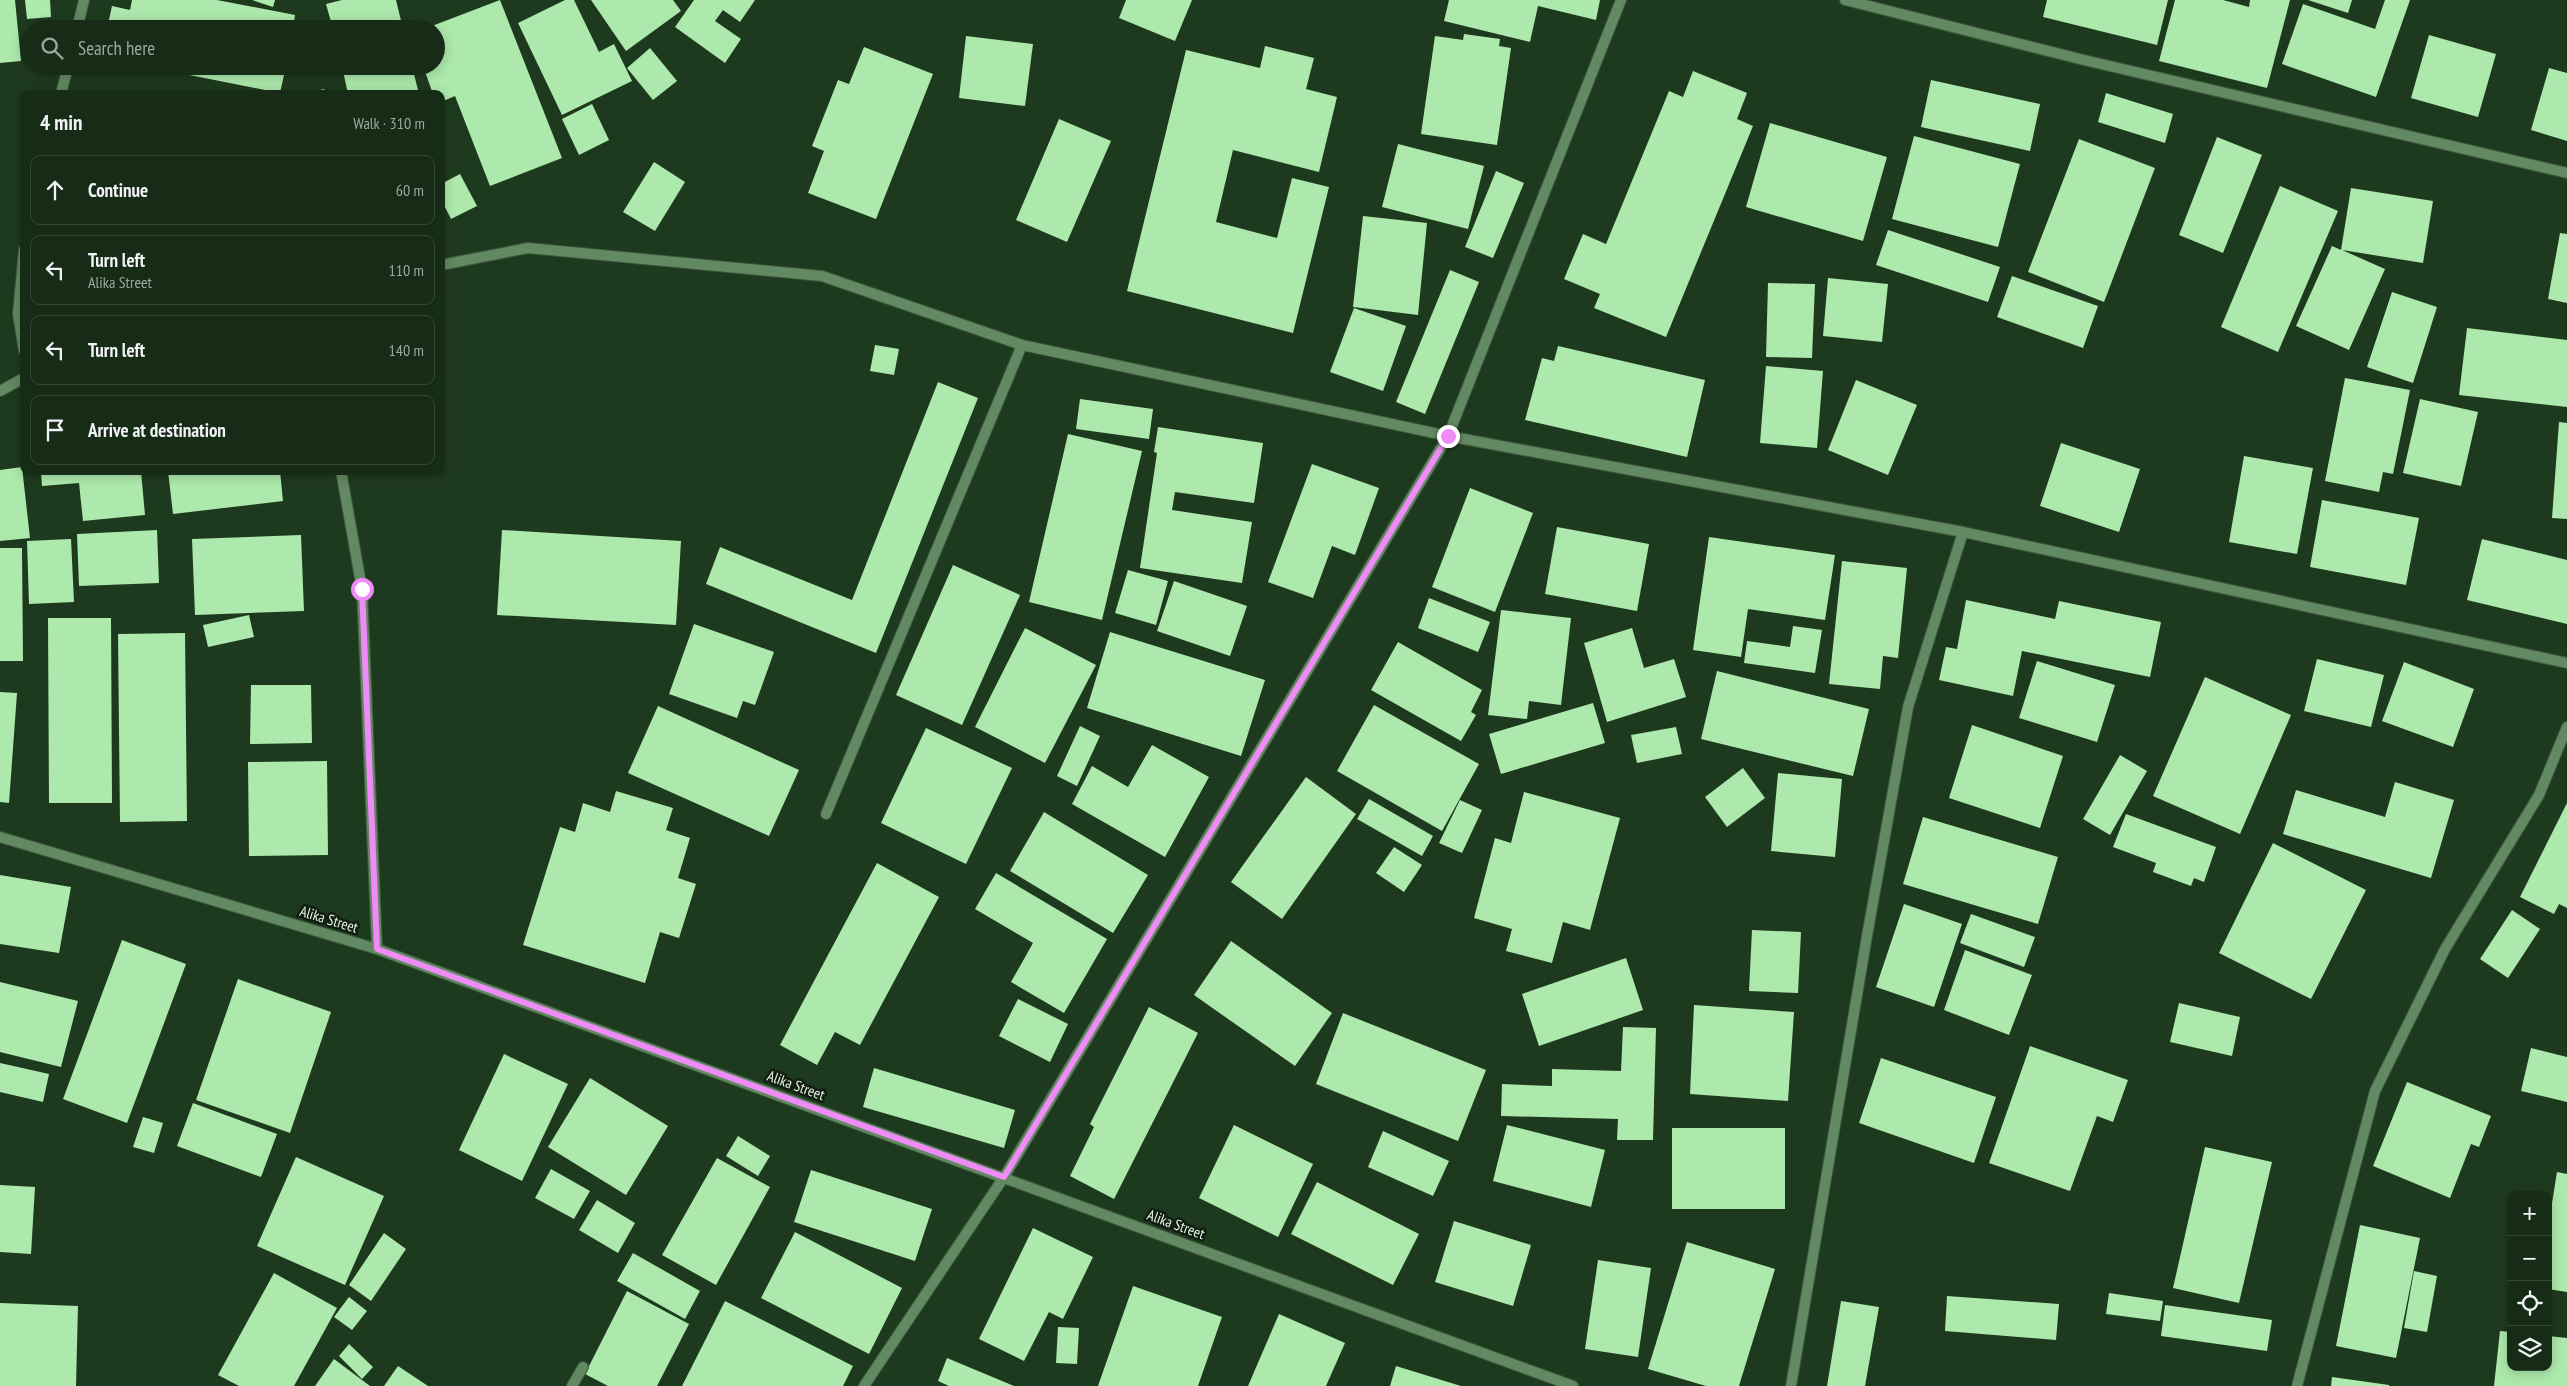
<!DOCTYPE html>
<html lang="en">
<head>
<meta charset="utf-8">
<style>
	:root { --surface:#162c16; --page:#1f341f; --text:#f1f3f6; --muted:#9ea7a1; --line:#354835 }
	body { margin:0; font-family:"PT Sans Narrow",sans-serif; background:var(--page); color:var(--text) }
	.controls { position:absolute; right:15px; bottom:15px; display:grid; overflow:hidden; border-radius:10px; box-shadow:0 2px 12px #0003 }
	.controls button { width:45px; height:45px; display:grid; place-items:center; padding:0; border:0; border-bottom:1px solid var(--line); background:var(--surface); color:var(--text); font:25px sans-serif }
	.stop { position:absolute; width:15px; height:15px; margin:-11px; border:4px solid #ee8bf7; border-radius:50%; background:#fff }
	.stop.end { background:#ee8bf7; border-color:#fff; box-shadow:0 1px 5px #0008 }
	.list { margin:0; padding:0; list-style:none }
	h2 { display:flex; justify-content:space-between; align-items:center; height:65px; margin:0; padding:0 20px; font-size:21px }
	h2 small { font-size:16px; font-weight:400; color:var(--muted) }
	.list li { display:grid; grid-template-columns:32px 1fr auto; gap:15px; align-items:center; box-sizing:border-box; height:70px; margin:0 10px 10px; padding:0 10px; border:1px solid var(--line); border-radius:10px }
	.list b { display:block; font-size:19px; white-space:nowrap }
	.list p { margin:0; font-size:16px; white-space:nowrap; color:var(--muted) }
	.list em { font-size:16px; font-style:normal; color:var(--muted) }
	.icon { flex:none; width:28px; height:28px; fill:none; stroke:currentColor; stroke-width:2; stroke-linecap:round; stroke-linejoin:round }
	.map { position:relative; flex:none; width:2567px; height:1386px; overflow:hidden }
	.search { position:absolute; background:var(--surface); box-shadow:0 2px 12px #0003; left:20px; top:20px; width:425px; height:55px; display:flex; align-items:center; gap:12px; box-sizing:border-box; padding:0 18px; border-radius:28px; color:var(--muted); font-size:19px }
	.panel { position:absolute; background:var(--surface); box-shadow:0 2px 12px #0003; left:20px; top:90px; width:425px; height:385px; border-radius:10px }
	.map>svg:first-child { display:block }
	.building { fill:#ade9ac }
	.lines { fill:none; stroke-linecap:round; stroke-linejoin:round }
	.street-casing { stroke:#3d583d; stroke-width:12 }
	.street { stroke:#628961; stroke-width:10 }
	.route { stroke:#ee8bf7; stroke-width:6 }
	.labels { text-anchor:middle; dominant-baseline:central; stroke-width:5; stroke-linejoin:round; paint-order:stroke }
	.street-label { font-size:15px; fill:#e2f4e2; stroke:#111d11 }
</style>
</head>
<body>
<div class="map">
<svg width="2567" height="1386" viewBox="0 0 2567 1386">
	<rect width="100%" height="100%" fill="#1e3a1e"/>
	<g class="building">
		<polygon points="0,0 15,0 21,61 0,63"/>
		<polygon points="25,0 50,0 51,17 27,19"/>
		<polygon points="132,0 217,0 295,15 293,29 107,29 112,6 130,10"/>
		<polygon points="252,0 275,0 273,7"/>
		<polygon points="342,0 396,0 403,29 333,29 326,4"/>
		<polygon points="500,0 562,158 490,186 455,96 441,102 441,94 433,94 423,66 436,66 436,29 424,29"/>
		<polygon points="565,0 574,0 599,52 614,44 632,81 562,115 518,23"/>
		<polygon points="591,0 673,0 681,11 626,51"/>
		<polygon points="694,0 755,0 740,22 723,10 715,21 741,39 725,63 675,27"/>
		<polygon points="1126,0 1192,0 1175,41 1119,18"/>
		<polygon points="1449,0 1600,0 1596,20 1538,6 1530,42 1444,21"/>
		<polygon points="2047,0 2168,0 2157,45 2043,17"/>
		<polygon points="2175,0 2223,0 2249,7 2250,0 2290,0 2267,88 2159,61"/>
		<polygon points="2308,0 2352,0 2348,13"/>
		<polygon points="2385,0 2410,0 2376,97 2282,64 2303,4 2375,29"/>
		<polygon points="1464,34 1500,39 1499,46 1511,48 1497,145 1421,134 1435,36 1463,40"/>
		<polygon points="2429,35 2496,54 2478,117 2411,98"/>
		<polygon points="966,36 1033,44 1025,106 959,98"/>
		<polygon points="1265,46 1314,58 1306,89 1337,97 1319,172 1233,150 1216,222 1277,238 1292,178 1329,187 1293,333 1127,291 1186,50 1260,68"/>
		<polygon points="864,47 933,74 876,219 808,193 824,151 812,146 838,80 849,84"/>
		<polygon points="650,48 677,81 653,100 627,68"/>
		<polygon points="144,66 286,66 280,93"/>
		<polygon points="342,66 412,66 419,94 348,94"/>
		<polygon points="2549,68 2567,73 2567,141 2531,130"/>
		<polygon points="1693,71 1747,93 1737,119 1753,126 1666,337 1594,308 1600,294 1564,279 1583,234 1606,244 1669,91 1683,97"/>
		<polygon points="1931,80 2040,104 2030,151 1921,127"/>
		<polygon points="324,89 325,94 309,94 309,93"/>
		<polygon points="2106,93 2173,114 2165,143 2098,122"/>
		<polygon points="592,104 609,140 579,155 562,119"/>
		<polygon points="1059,119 1111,141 1067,242 1016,220"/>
		<polygon points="1770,123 1887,157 1863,241 1746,207"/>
		<polygon points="1914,136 2020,164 1998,247 1892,219"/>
		<polygon points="2217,137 2262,155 2223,253 2179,235"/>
		<polygon points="2079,139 2155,168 2104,302 2028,272"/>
		<polygon points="1398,144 1484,166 1468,229 1382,207"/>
		<polygon points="654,162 685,182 655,231 623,212"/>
		<polygon points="1496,171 1524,183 1493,258 1465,247"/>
		<polygon points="460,174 477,206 451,219 441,199 441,184"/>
		<polygon points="2280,186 2338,211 2278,352 2221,327"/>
		<polygon points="2351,188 2433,201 2423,263 2342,250 2385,269 2349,350 2296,326 2332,246 2341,250"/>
		<polygon points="1363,216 1427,223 1418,315 1353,307"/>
		<polygon points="1888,230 2000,267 1988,302 1876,265"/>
		<polygon points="2560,233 2567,234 2567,303 2548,299"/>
		<polygon points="1450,270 1479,282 1425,414 1396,402"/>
		<polygon points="2012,276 2098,306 2083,348 1997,317"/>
		<polygon points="1828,278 1888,284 1882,342 1823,336"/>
		<polygon points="1768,283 1815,284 1812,358 1766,357"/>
		<polygon points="2392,292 2437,307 2413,383 2367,367"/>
		<polygon points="1354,308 1406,326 1383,391 1330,372"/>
		<polygon points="2467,328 2567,340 2567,407 2459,395"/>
		<polygon points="875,345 899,349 894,375 870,371"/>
		<polygon points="1558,346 1705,380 1687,457 1525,420 1542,358 1554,361"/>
		<polygon points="1766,366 1823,371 1817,448 1760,443"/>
		<polygon points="2345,378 2410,390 2393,474 2383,472 2379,492 2325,481"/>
		<polygon points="1856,380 1917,405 1888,475 1828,450"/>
		<polygon points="938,382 978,398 876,653 706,584 720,547 852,600"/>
		<polygon points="1080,399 1153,409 1149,439 1076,429"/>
		<polygon points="2420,399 2478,412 2461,486 2403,473"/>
		<polygon points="2559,422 2567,423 2567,519 2552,518"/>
		<polygon points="1158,427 1263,443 1254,503 1175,492 1172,510 1252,522 1242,583 1140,568 1157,453 1154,452"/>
		<polygon points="1068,434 1142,451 1102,620 1029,602"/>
		<polygon points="2061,443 2140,469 2119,532 2040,506"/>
		<polygon points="2244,456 2313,468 2297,554 2229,542"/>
		<polygon points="1312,464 1379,488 1355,555 1332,546 1313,598 1268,582"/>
		<polygon points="22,467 30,538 0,541 0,470"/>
		<polygon points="41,471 141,471 145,515 83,521 79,483 42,486"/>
		<polygon points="168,471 280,471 283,501 173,514"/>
		<polygon points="1470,488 1533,513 1495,612 1432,587"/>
		<polygon points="2322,500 2419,518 2406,585 2310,567"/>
		<polygon points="1557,527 1649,544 1637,611 1545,594"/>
		<polygon points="157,530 159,583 79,586 77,534"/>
		<polygon points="502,530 681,541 676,625 497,615"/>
		<polygon points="301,535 304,611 195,615 192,539"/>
		<polygon points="1709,537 1835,555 1825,620 1748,609 1741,657 1693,650"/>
		<polygon points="71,539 74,602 29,604 27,541"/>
		<polygon points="2482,539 2567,560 2567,624 2467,600"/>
		<polygon points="0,548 22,548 23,661 0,661"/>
		<polygon points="1842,561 1907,568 1898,658 1883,656 1880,689 1829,684"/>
		<polygon points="953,565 1020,595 962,725 896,695"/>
		<polygon points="1128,570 1168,581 1156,625 1115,613"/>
		<polygon points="1174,581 1247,606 1230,656 1157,631"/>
		<polygon points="1429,598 1490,622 1478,652 1418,628"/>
		<polygon points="1966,600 2055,619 2059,601 2161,622 2150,677 2022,651 2013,696 1939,680 1946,647 1957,649"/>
		<polygon points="1501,610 1571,618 1561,705 1529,701 1527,719 1488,715"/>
		<polygon points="249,615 254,637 208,647 203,625"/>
		<polygon points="48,618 111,618 112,803 49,803"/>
		<polygon points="694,624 774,652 755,705 743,701 737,718 669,694"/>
		<polygon points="1793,626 1822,630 1815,673 1744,663 1747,641 1790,647"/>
		<polygon points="1025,628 1096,665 1045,763 975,727"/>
		<polygon points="1632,628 1644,668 1674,659 1686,697 1607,722 1584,643"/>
		<polygon points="1110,632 1265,680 1241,756 1087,708"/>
		<polygon points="185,633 187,821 120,822 118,634"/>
		<polygon points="1398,642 1482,690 1471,712 1476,715 1461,741 1371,690"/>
		<polygon points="2317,659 2384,675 2371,727 2304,711"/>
		<polygon points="2037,661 2115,685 2097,742 2019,718"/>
		<polygon points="2404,662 2474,689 2453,747 2382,721"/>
		<polygon points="1717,671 1869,709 1853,776 1701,739"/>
		<polygon points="2205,677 2291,715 2240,834 2153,796"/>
		<polygon points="251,685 311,685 312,743 250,744"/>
		<polygon points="0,692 17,693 9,803 0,802"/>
		<polygon points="1593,703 1605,743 1501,774 1489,734"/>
		<polygon points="1374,705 1479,764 1442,831 1337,771"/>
		<polygon points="658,706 799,770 769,836 628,773"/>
		<polygon points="1972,725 2063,756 2040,828 1949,798"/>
		<polygon points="1080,726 1100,736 1077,786 1057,776"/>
		<polygon points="1676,727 1682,754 1637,763 1631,735"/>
		<polygon points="926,728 1012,768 966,864 881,823"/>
		<polygon points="1152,745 1209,777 1165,857 1072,804 1092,766 1128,787"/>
		<polygon points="2120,755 2147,771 2110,835 2083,819"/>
		<polygon points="327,761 328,855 249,856 248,762"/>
		<polygon points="1743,768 1765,798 1727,827 1705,797"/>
		<polygon points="1778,773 1842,779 1835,857 1771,851"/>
		<polygon points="1306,777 1356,814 1282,919 1231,882"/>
		<polygon points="2395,782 2454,800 2431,878 2283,834 2296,790 2385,817"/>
		<polygon points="616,791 673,808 666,830 690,838 678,878 696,884 679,938 660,932 645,983 523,945 560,827 575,832 583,803 610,812"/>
		<polygon points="1524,792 1620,818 1590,930 1563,922 1552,963 1506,951 1512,929 1474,918 1495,838 1511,843"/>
		<polygon points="1369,799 1433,836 1422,856 1357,819"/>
		<polygon points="1460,800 1482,810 1462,853 1439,843"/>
		<polygon points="2567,803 2567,908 2559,904 2554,914 2520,897"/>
		<polygon points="1044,812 1148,875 1113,933 1010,871"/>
		<polygon points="2126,814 2216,847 2204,882 2194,878 2191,886 2153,872 2156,863 2113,847"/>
		<polygon points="1923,817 2058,857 2038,924 1903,884"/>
		<polygon points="2273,843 2366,890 2311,999 2219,953"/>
		<polygon points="1394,847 1422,865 1404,892 1376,873"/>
		<polygon points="877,863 939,897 860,1045 835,1032 817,1065 780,1045"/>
		<polygon points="996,873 1107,939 1064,1013 1011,982 1033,943 975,909"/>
		<polygon points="0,875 71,887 59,953 0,944"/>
		<polygon points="1904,904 1962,924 1934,1007 1876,987"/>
		<polygon points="2512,910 2540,929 2508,978 2480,959"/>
		<polygon points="1971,914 2035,937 2024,967 1960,943"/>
		<polygon points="1752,930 1801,932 1798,993 1749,991"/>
		<polygon points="122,940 186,964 127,1123 63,1099"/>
		<polygon points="1231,941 1332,1013 1295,1066 1194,995"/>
		<polygon points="1965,950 2032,975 2009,1035 1944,1010"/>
		<polygon points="1626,958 1643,1010 1539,1046 1522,994"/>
		<polygon points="238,979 331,1012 290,1133 196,1100"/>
		<polygon points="0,982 78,1001 61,1067 0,1052"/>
		<polygon points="1018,999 1068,1024 1050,1062 999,1036"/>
		<polygon points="2179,1003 2240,1017 2232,1056 2170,1042"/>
		<polygon points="1694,1005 1794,1012 1788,1101 1690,1094"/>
		<polygon points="1149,1007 1198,1033 1114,1199 1070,1176 1094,1127 1090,1124"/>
		<polygon points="1343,1013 1486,1070 1458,1141 1316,1084"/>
		<polygon points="1623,1027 1656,1028 1653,1140 1617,1140 1618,1119 1501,1116 1502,1084 1552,1086 1552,1069 1621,1071"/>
		<polygon points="2030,1046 2128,1080 2113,1122 2097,1116 2070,1191 1989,1163"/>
		<polygon points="2531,1048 2567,1057 2567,1102 2521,1091"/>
		<polygon points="504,1054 568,1084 522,1181 459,1150"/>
		<polygon points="1881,1058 1996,1097 1974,1163 1859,1123"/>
		<polygon points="0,1063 49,1074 43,1102 0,1092"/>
		<polygon points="874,1068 1015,1110 1004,1148 863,1107"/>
		<polygon points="590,1078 668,1126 626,1195 548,1147"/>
		<polygon points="2407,1082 2491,1116 2479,1147 2471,1144 2450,1198 2373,1166"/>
		<polygon points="193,1103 277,1134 261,1177 177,1146"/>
		<polygon points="143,1117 163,1123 154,1153 133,1147"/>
		<polygon points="1234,1125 1313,1164 1278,1237 1199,1198"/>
		<polygon points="1507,1125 1605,1150 1591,1207 1493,1181"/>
		<rect x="1672" y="1128" width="113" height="81"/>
		<polygon points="1383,1131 1449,1161 1433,1196 1368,1167"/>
		<polygon points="738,1136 770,1156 758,1176 726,1156"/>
		<polygon points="2205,1147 2272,1162 2239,1303 2173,1288"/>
		<polygon points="296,1157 384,1196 345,1285 257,1246"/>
		<polygon points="717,1158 770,1187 716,1285 662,1255"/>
		<polygon points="551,1169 590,1191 574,1219 535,1198"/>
		<polygon points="811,1170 932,1209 915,1261 794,1222"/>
		<polygon points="2557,1172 2567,1174 2567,1292 2548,1289 2548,1228"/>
		<polygon points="1317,1182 1419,1234 1393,1285 1291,1234"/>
		<polygon points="0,1185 35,1187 31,1254 0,1252"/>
		<polygon points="597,1200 635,1223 618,1253 579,1230"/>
		<polygon points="1454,1221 1531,1245 1513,1306 1435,1282"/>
		<polygon points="2360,1225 2420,1238 2396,1358 2336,1346"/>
		<polygon points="1033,1228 1093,1257 1063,1319 1049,1312 1024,1361 979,1339"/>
		<polygon points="795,1232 902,1288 869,1354 761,1298"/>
		<polygon points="384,1233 406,1249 371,1301 349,1285"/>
		<polygon points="1687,1242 1775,1269 1739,1386 1706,1386 1648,1369"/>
		<polygon points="633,1253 700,1291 685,1319 617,1281"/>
		<polygon points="1598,1260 1651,1268 1638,1357 1585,1349"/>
		<polygon points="2414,1271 2437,1276 2427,1332 2404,1328"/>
		<polygon points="274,1273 337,1308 294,1386 239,1386 218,1375"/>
		<polygon points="1133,1286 1222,1317 1198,1386 1098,1386"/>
		<polygon points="627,1291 689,1324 657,1386 608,1386 585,1374"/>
		<polygon points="2109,1293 2163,1301 2160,1321 2106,1314"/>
		<polygon points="1947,1296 2059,1304 2056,1340 1945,1331"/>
		<polygon points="349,1297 367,1311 352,1330 334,1317"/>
		<polygon points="725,1301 853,1366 843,1386 682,1386"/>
		<polygon points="1841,1301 1879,1307 1865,1386 1827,1386"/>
		<polygon points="0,1303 78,1306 76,1386 0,1386"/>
		<polygon points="2165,1305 2272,1320 2267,1351 2161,1336"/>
		<polygon points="1279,1314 1345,1343 1326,1386 1248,1386"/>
		<polygon points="1058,1327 1079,1328 1077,1364 1056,1363"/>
		<polygon points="2500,1331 2511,1332 2511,1367 2548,1367 2548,1336 2567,1338 2567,1386 2494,1386"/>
		<polygon points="349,1344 373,1367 362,1379 339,1356"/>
		<polygon points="947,1358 1014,1386 949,1386 938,1381"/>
		<polygon points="334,1359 370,1386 315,1386"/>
		<polygon points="398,1366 428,1386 384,1386"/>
		<polygon points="1396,1366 1461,1386 1390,1386"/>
		<polygon points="2332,1377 2389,1385 2389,1386 2331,1386"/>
	</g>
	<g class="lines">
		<defs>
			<g id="street">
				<polyline points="1845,0 2084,60 2567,173"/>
				<polyline points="77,29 84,0"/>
				<polyline points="61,94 68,66"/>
				<polyline points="24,249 18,314 24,351"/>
				<polyline points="441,265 528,248 822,276 1022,345 1448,436 1963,532 2567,663"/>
				<polyline points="0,391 24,378"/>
				<polyline points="341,471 362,589 377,949"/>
				<polyline points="826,814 1022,345"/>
				<polyline points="0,837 377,949 1573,1386"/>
				<polyline points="572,1386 583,1367"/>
				<polyline points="864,1386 1004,1177 1448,436 1621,0"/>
				<polyline points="1791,1386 1867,936 1908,707 1963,532"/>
				<polyline points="2297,1386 2375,1091 2445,949 2539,795 2567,727"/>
			</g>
		</defs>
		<use href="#street" class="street-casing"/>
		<use href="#street" class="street"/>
	</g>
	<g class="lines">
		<polyline class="route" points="362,589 377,949 1004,1177 1448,436"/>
	</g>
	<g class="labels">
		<g class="street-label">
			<text transform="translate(329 919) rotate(17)">Alika Street</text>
			<text transform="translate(796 1085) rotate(20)">Alika Street</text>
			<text transform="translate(1176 1224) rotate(20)">Alika Street</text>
		</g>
	</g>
</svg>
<div class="controls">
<button>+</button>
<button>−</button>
<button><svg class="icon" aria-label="locate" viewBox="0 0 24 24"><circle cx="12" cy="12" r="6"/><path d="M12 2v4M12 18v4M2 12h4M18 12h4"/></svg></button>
<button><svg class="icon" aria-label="layers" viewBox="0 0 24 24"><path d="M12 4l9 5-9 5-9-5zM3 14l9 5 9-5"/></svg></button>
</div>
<div class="stop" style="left:362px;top:589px"></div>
<div class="stop end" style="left:1448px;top:436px"></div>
<div class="search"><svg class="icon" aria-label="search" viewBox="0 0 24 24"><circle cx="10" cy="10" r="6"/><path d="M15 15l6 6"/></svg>Search here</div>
<section class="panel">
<h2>4 min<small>Walk · 310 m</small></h2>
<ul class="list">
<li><svg class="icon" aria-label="ahead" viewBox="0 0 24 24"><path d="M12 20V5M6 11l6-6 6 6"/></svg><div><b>Continue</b></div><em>60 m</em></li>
<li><svg class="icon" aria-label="left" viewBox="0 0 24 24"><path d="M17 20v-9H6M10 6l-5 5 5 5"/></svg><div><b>Turn left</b><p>Alika Street</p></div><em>110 m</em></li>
<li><svg class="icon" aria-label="left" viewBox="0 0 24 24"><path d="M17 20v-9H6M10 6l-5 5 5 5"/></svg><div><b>Turn left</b></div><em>140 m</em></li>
<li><svg class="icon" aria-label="arrive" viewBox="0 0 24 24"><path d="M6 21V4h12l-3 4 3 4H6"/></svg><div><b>Arrive at destination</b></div></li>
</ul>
</section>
</div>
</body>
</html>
